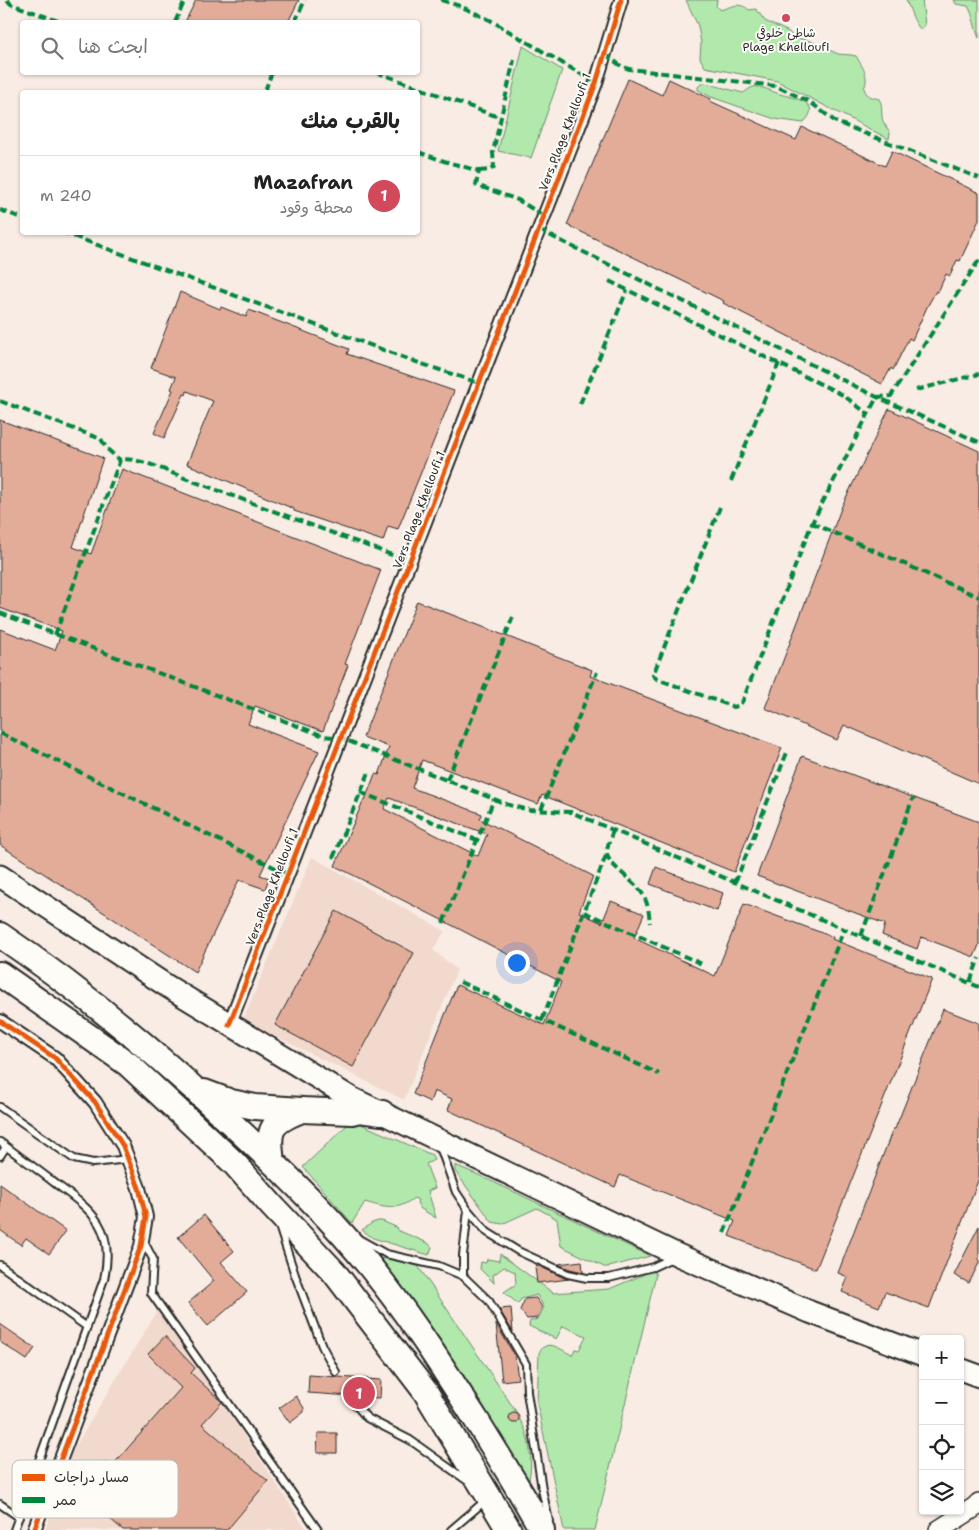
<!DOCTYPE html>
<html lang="ar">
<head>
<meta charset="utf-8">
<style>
	:root { --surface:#fff; --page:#f2f2f2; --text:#222; --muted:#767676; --line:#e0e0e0; --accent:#d1495b }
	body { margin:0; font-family:"Shantell Sans","Playpen Sans Arabic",sans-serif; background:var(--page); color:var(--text); direction:rtl }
	.controls { position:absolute; right:15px; bottom:15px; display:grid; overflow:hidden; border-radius:5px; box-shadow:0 1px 4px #0004 }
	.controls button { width:45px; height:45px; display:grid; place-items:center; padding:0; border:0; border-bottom:1px solid var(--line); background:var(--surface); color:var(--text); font:25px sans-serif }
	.you { position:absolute; left:516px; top:962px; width:18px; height:18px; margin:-12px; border:4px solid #fff; border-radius:50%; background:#1a73e8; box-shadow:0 0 0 8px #1a73e833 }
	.badge { display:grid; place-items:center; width:32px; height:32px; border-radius:50%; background:var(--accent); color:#fff; font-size:16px; font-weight:700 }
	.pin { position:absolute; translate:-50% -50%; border:2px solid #fff; box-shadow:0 1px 5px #0006 }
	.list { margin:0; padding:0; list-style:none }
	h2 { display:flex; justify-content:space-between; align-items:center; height:65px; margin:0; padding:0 20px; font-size:21px }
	h2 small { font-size:16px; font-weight:400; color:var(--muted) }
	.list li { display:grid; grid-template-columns:32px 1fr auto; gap:15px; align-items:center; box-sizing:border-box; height:80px; padding:0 20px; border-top:1px solid var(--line) }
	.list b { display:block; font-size:19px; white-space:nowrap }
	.list p { margin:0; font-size:16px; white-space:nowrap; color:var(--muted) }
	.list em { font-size:16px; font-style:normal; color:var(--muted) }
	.icon { flex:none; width:28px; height:28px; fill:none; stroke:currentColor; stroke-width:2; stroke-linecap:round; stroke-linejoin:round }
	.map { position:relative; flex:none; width:979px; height:1530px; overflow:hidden; direction:ltr }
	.search { position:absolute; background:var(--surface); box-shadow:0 1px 4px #0004; left:20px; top:20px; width:400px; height:55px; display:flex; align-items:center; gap:12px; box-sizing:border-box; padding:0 18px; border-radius:5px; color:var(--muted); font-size:19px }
	.panel { position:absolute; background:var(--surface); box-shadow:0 1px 4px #0004; left:20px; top:90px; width:400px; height:145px; border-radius:5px; direction:rtl }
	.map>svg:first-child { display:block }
	.built { fill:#f2d9ce }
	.green { fill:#b1e9ad; stroke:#6e8a6c }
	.building { fill:#e3ac99; stroke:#2b2b2b; fill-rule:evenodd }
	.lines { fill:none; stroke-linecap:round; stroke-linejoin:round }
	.lane-casing { stroke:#2b2b2b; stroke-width:10 }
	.street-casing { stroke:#2b2b2b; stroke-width:16 }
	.secondary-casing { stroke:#2b2b2b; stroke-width:22 }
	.primary-casing { stroke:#2b2b2b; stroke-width:25 }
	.highway-casing { stroke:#2b2b2b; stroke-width:28 }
	.lane { stroke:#fdfcf7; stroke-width:6 }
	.street { stroke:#fdfcf7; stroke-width:12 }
	.secondary { stroke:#fdfcf7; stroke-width:19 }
	.primary { stroke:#fdfcf7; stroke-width:21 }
	.highway { stroke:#fdfcf7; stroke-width:24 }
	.quiet { stroke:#00873e; stroke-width:4; stroke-dasharray:8 4; stroke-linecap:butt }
	.cycleway-casing { stroke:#fdfcf7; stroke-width:8 }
	.cycleway { stroke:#e8590c; stroke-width:5 }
	.poi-dot { fill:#d1495b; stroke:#fdfcf7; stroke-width:2 }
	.labels { text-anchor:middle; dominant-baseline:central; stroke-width:4; stroke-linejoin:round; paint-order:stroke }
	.poi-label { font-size:12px; fill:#2b2b2b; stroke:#fdfcf7 }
	.street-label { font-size:12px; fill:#2b2b2b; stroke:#fdfcf7 }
	.key { fill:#fdfcf7; stroke:#bebdba; stroke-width:1 }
	.key-label { font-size:14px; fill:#2b2b2b }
</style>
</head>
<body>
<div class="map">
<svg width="979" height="1530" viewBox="0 0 979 1530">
	<rect width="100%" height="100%" fill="#f8ece4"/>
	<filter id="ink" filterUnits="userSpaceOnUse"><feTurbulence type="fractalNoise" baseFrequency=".02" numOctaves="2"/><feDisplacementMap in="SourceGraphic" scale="10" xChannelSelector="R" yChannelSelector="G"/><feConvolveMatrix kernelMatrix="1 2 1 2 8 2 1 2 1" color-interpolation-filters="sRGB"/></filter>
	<g filter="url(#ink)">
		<g class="built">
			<polygon points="312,857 445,931 433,950 457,970 404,1100 243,1020"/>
			<polygon points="159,1308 307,1530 45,1530 72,1452"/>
		</g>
		<g class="green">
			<path d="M686 0H717L716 6 720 10C731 7 739 1 749 10L756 9 765 21 789 32 793 37 810 41 838 54C844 55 849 54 856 56 862 66 870 77 864 88 866 96 871 97 879 99 883 106 881 109 882 116 882 122 887 128 890 132L889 139 777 81 705 67 700 58 701 43 698 26Z"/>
			<path d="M906 0H922L925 25 921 30C913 21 911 11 906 0Z"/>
			<path d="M954 0H979V38C974 27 974 16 968 6L956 4Z"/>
			<polygon points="523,46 562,70 531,158 498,151"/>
			<path d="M705 83 743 93C746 92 749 88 753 87 761 85 772 92 780 94 793 98 825 102 803 123L775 119 711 97 698 90V87L701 84Z"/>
			<path d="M354 1121 432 1155 434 1160 426 1164 435 1188 428 1191 436 1218 421 1209 417 1203 418 1200 414 1198C395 1212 386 1208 365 1202L352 1223 303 1167 347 1125Z"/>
			<polygon points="455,1165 474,1173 650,1256 609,1267 604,1267 561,1246 557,1219 537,1208 502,1224 492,1222 455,1171"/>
			<polygon points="378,1221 382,1221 398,1228 397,1230 428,1243 432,1247 429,1255 373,1238 362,1230 372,1223"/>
			<path d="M500 1254 553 1293 609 1289 652 1271 656 1274 595 1530H564L537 1403 539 1353C547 1337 561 1350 572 1355L575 1349 579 1350 586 1336 563 1326 556 1339 529 1326 530 1321 538 1319 544 1307 537 1295 521 1299 518 1304 504 1292 516 1284 515 1272 504 1267 493 1275 494 1283 480 1269 481 1262 486 1263 487 1259 499 1261Z"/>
			<path d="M385 1258 418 1266 517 1413 511 1414 509 1419 511 1422 515 1423 518 1421 519 1418C530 1435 533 1460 529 1480L447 1352 379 1260Z"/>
		</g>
		<g class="building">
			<polygon points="196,0 299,0 288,22 185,22"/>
			<polygon points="628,79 662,95 669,79 711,99 710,101 796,140 802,127 885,166 892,151 979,193 979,220 960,261 957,260 950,276 946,274 938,292 936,291 927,307 912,340 909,338 893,370 891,368 882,384 723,303 724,301 567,225"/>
			<polygon points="180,292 220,309 221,307 246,317 249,310 349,349 347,354 454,391 398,529 388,526 383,541 294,511 294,509 187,464 213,401 187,391 186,395 184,394 164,438 154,433 173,390 171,389 176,377 151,368"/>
			<polygon points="889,409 979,451 979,784 844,725 837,740 765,708 842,506"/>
			<polygon points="0,420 103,458 73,547 91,554 122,469 381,570 345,664 348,665 323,731 255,706 248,724 319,751 260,875 269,878 265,889 239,880 195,972 0,845 0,629 55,650 62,631 0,608"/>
			<path d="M417 601 592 670 590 676 782 748 734 872 542 795 538 804 422 760 412 788 482 814 480 819 593 876 579 912 602 923 611 901 644 914 634 938 715 976 744 904 833 937 832 939 932 979 816 1269 729 1236 735 1221 620 1175 615 1187 448 1110 452 1099 434 1091 430 1102 413 1094 457 985 544 1025 561 982 438 918 335 866 364 799 365 800 375 774 379 775 389 747 363 737ZM389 798 487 834 478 856 384 809Z"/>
			<polygon points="802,756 979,822 979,945 974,957 921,937 917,949 882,935 885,924 757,876"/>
			<polygon points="656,867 723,893 717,911 683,898 684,897 650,884"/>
			<polygon points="336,911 414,953 353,1067 275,1025"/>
			<polygon points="943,1009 979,1023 979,1178 929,1308 885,1292 879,1307 842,1292 848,1277 838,1273 893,1129 895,1129"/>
			<polygon points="0,1184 66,1231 49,1254 26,1238 21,1245 0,1230"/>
			<polygon points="204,1215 234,1251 221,1262 247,1292 208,1326 188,1303 214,1281 178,1237"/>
			<polygon points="979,1226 979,1263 969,1283 954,1275"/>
			<polygon points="582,1261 583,1272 570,1269 558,1264"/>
			<polygon points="539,1266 566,1279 569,1279 537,1283 535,1267"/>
			<polygon points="536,1298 542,1307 537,1318 527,1319 520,1310 525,1299"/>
			<polygon points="511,1308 513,1332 499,1309"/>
			<polygon points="0,1324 35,1348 27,1360 0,1342"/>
			<polygon points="496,1324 515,1356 518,1379 502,1381"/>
			<polygon points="165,1336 195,1368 191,1373 222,1402 202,1424 268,1481 227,1530 123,1530 79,1492 105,1462 111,1467 181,1388 148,1354"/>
			<polygon points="309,1375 381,1380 380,1398 308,1393"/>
			<polygon points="296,1396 304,1408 304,1412 290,1423 279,1408"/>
			<circle cx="514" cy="1418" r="5"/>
			<polygon points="318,1433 337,1433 337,1453 317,1453"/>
		</g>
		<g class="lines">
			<defs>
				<g id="lane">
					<polyline points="0,1107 74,1159 93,1163 128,1159"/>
					<path d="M0 1142C19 1156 38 1170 56 1184 94 1212 115 1228 104 1279L14 1530"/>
					<polyline points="440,1147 456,1192 468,1210 487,1232 518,1251 568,1274 587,1278 609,1278 653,1267 672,1258"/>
					<polyline points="0,1156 6,1147"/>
					<polyline points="279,1226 295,1275 322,1346 336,1372"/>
					<polyline points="359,1239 386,1254 439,1266 463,1276 489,1301 526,1364 527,1392 542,1489 549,1521"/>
					<polyline points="143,1240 153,1259 151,1293 318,1530"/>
					<polyline points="0,1265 87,1327"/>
					<polyline points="463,1276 463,1255 468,1210"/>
					<polyline points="355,1404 367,1418 410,1440 469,1482"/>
					<polyline points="0,1504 19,1517"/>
					<polyline points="451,1530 486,1500"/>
				</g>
				<g id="street">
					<polyline points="0,1021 55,1058 95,1102 123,1146 139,1188 146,1217 141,1246 34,1530"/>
					<polyline points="229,1025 596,83 621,0"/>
				</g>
				<polyline id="secondary" points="939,1530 975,1507 979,1503"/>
				<g id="primary">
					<polyline points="0,876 167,986 351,1098 678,1255 810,1312 923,1355"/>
					<polyline points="960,1369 979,1376"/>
				</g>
				<g id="highway">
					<path d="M0 935C83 991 159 1055 231 1123 285 1173 338 1224 383 1283 417 1327 447 1374 477 1421 499 1457 522 1493 542 1530"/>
					<polyline points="0,974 128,1064 234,1163 272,1206 334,1272 425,1391 509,1530"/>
					<polyline points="204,1092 231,1102 255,1107 302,1110 352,1112 359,1110 382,1113"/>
					<path d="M272 1161C267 1128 271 1122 302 1110"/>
				</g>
			</defs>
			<use href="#lane" class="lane-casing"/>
			<use href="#street" class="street-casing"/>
			<use href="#secondary" class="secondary-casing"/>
			<use href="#primary" class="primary-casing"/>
			<use href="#highway" class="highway-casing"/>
			<use href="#lane" class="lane"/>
			<use href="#street" class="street"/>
			<use href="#secondary" class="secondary"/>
			<use href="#primary" class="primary"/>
			<use href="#highway" class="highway"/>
			<g class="quiet">
				<polyline points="7,0 11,4 61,22"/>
				<polyline points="441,0 460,6 490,20 596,83"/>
				<polyline points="175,22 185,0"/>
				<polyline points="295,22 305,0"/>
				<polyline points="605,54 621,66 629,69 776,86 810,102 836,122 979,178"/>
				<polyline points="272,72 266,88 267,91 272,92"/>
				<polyline points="376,72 501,118"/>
				<polyline points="418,152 444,161 479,171 476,185 518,200 544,216"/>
				<polyline points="479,171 490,170 494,167 493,152 514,60"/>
				<polyline points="0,210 22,218"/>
				<polyline points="539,230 877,397 979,442"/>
				<polyline points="62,232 419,363 479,383"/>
				<polyline points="609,281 843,395 868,414"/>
				<polyline points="916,390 979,374"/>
				<polyline points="0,401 101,439 107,449 120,460"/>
				<polyline points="580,404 627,290"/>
				<polyline points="731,481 779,363"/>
				<polyline points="720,507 653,675 657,679 734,707 740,705 743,700 812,523 877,397 891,396 979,260"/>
				<polyline points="812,523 979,597"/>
				<polyline points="0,613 324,736 341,738 509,805 530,810 571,812 979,987"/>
				<path d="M55 635 120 460C136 456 166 471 182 477L400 558 409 563"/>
				<polyline points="0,733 288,874"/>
				<polyline points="447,780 513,617"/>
				<polyline points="360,792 477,840"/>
				<polyline points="541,810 597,672"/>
				<path d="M613 830C611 837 607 845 607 853 607 865 635 881 642 893 648 902 649 913 650 923"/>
				<polyline points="333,858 370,770"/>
				<polyline points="733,882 737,878 788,750"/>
				<polyline points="584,912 702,964"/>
				<polyline points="443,923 494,799"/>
				<polyline points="861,936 913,798"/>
				<polyline points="460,982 659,1074"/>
				<polyline points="970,982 979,958"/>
				<polyline points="542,1020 607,853"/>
				<polyline points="724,1233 844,929"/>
			</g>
			<defs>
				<g id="cycleway">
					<polyline points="0,1021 55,1058 95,1102 123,1146 139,1188 146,1217 141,1246 34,1530"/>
					<polyline points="229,1025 596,83 621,0"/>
				</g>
			</defs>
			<use href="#cycleway" class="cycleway-casing"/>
			<use href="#cycleway" class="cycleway"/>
		</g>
	</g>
	<circle class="poi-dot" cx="786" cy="18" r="5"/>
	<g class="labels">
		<g class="poi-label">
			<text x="786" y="33">شاطئ خلوفي<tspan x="786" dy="14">Plage Khelloufi</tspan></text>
		</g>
		<g class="street-label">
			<text transform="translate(565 132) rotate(-69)">Vers Plage Khelloufi 1</text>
			<text transform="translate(419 510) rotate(-69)">Vers Plage Khelloufi 1</text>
			<text transform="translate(272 887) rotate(-69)">Vers Plage Khelloufi 1</text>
		</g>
	</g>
	<rect x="12" y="1460" width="166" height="58" rx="8" class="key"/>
	<rect x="22" y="1474" width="23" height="7" fill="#e8590c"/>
	<rect x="22" y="1497" width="23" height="6" fill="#00873e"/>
	<g class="key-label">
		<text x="54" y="1482">مسار دراجات</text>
		<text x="54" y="1505">ممر</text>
	</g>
</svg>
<div class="controls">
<button>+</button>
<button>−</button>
<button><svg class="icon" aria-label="locate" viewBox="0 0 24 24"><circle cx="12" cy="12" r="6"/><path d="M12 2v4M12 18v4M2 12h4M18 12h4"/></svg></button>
<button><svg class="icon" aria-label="layers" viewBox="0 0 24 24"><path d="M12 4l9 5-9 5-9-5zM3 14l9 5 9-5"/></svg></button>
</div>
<div class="you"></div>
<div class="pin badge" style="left:359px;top:1393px">1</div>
<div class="search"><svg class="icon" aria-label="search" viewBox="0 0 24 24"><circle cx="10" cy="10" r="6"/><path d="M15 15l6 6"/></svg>ابحث هنا</div>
<section class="panel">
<h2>بالقرب منك<small></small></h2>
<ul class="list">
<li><span class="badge">1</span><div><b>Mazafran</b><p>محطة وقود</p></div><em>240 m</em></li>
</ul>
</section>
</div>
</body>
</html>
